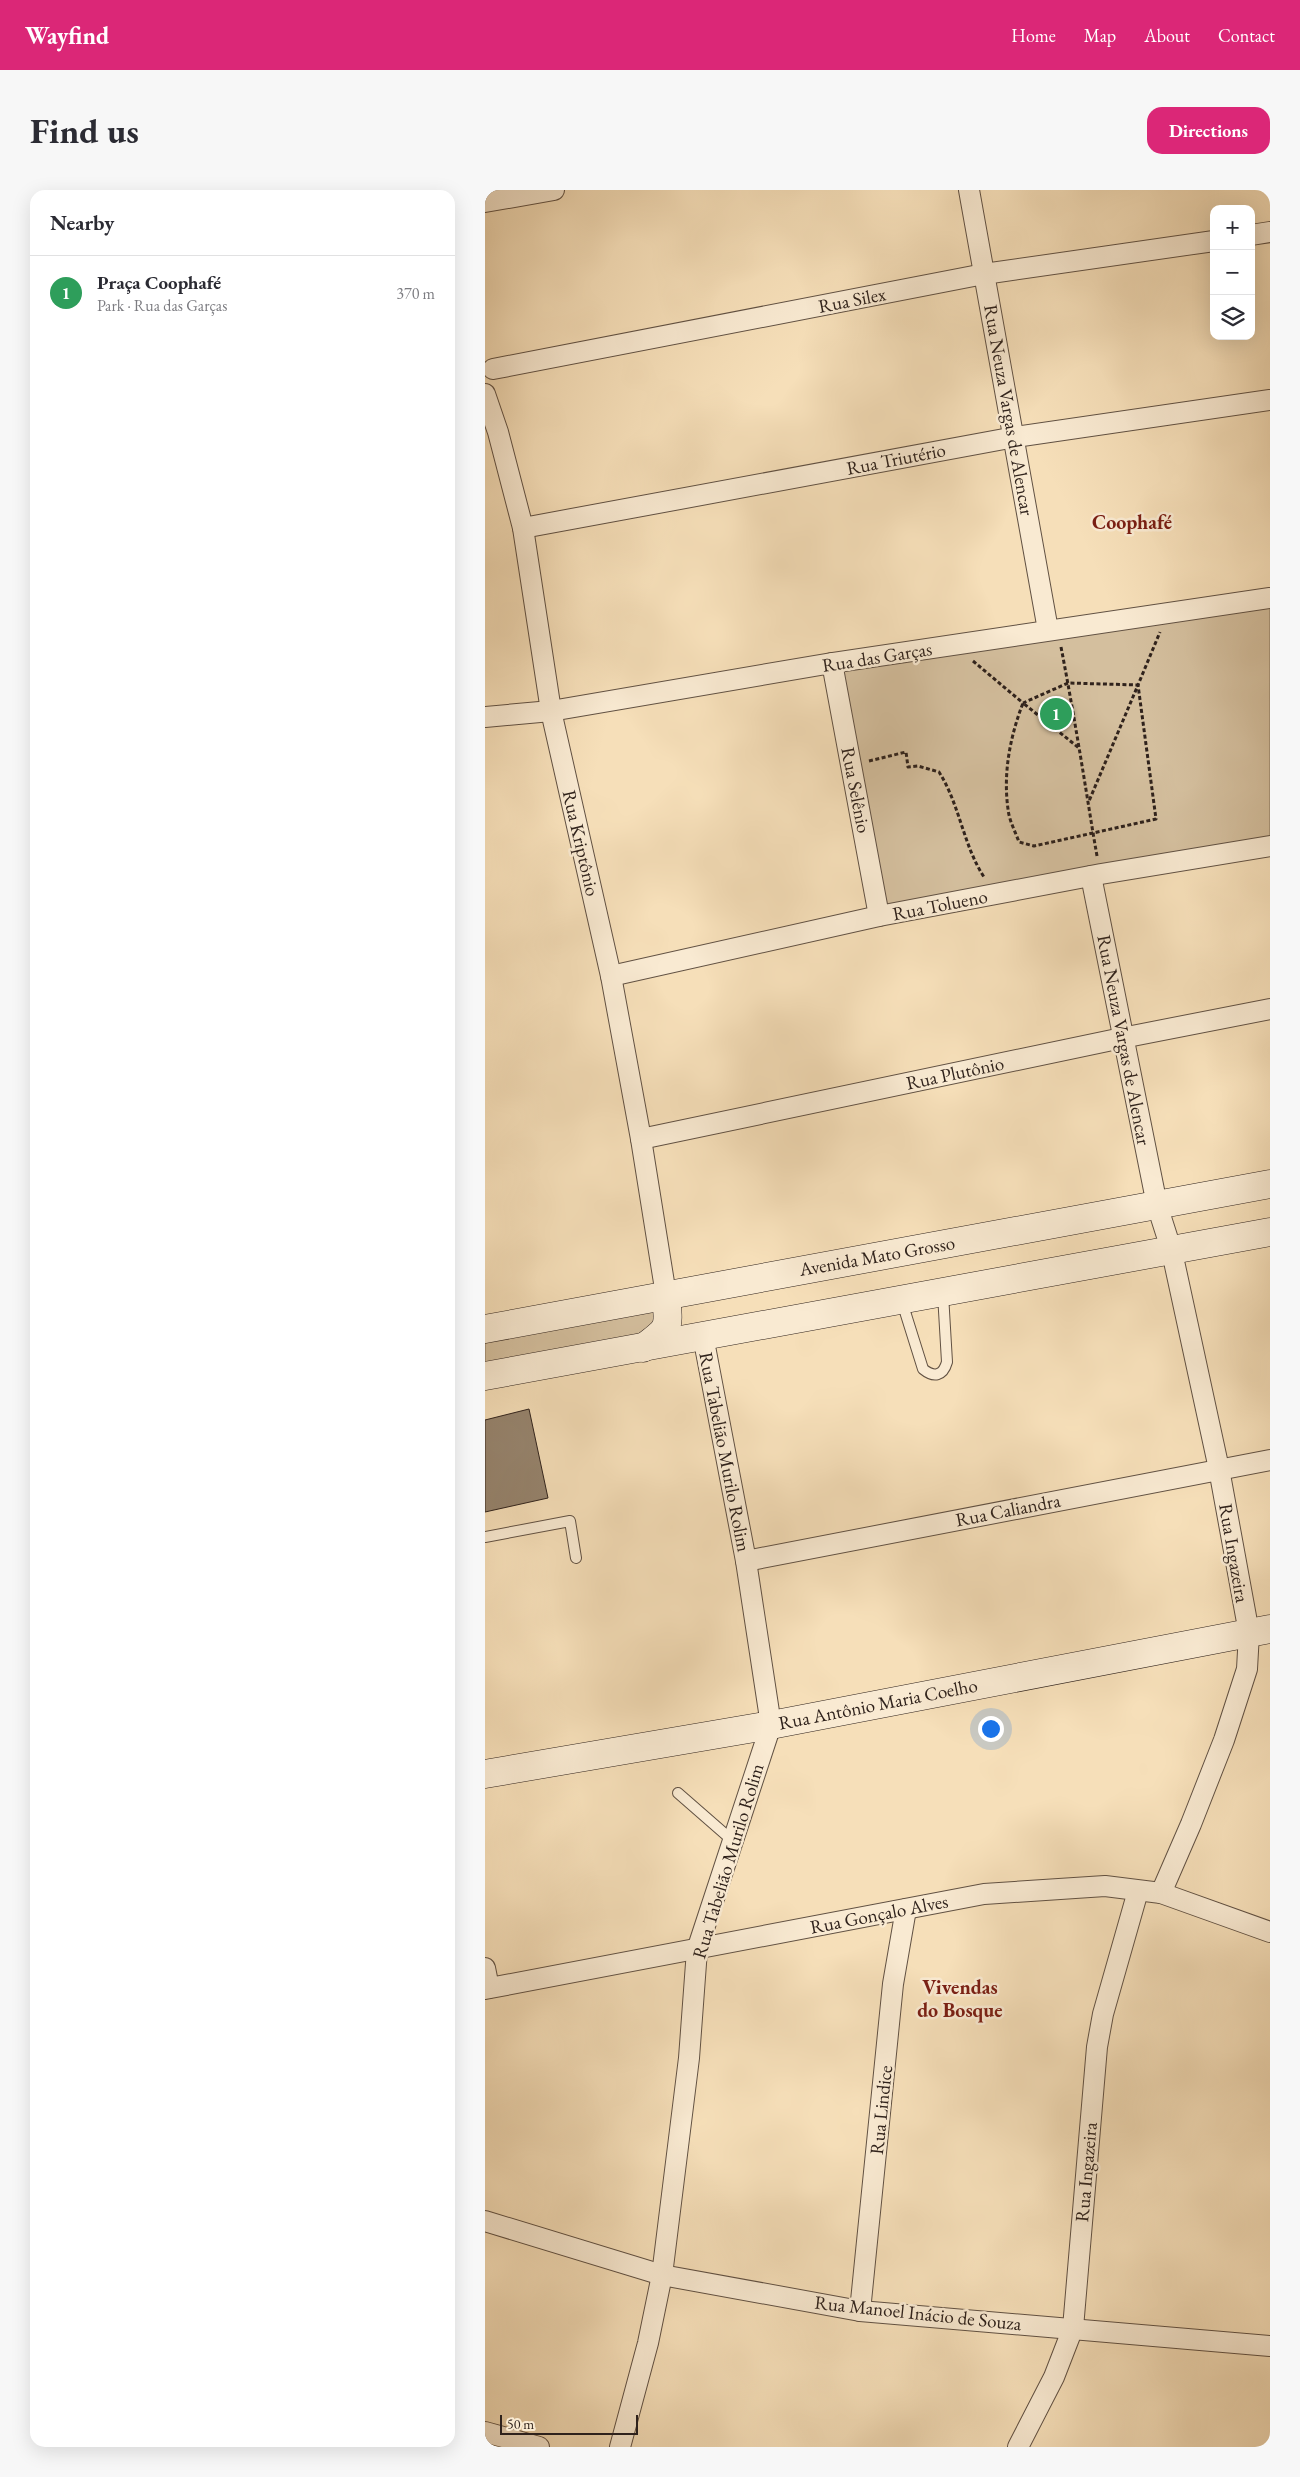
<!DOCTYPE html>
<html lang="en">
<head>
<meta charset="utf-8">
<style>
	:root { --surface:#fff; --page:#f7f7f7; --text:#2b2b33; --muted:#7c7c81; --line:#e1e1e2; --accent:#db2777 }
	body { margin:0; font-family:"EB Garamond",serif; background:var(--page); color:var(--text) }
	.controls { position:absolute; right:15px; top:15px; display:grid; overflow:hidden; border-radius:10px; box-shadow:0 5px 20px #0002 }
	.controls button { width:45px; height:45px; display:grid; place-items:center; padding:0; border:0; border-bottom:1px solid var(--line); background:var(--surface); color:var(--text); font:25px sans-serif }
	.scale { position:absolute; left:15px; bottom:12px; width:138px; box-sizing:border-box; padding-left:5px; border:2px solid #2f221c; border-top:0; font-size:14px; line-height:18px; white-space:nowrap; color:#2f221c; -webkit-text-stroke:4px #f9ead2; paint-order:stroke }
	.you { position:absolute; left:505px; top:1538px; width:18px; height:18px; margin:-12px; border:4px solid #fff; border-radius:50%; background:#1a73e8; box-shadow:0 0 0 8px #1a73e833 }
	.badge { display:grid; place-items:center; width:32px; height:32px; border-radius:50%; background:var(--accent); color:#fff; font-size:16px; font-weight:700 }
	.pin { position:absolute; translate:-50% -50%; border:2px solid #fff; box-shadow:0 1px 5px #0006 }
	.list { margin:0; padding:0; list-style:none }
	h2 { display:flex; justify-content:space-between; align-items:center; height:65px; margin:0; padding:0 20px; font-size:21px }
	h2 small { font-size:16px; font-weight:400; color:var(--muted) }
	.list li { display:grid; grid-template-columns:32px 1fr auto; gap:15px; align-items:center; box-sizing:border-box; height:75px; padding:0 20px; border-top:1px solid var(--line) }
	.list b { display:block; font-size:19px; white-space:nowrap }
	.list p { margin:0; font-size:16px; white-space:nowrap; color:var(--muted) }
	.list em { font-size:16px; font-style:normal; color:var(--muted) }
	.icon { flex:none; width:28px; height:28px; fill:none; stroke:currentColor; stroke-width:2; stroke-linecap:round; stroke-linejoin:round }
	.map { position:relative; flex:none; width:785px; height:2257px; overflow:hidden; border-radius:15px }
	header { display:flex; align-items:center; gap:30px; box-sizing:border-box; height:70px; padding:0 25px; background:var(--accent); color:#fff }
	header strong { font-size:24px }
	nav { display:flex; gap:28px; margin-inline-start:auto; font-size:18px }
	.intro { display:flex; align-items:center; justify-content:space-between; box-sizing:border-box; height:120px; padding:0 30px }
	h1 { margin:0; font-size:35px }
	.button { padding:12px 22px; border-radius:15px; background:var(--accent); color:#fff; font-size:18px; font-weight:700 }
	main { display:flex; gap:30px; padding:0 30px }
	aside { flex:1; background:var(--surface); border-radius:15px; box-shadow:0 5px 20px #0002 }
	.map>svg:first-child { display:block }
	.green { fill:#d4bf9e; stroke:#82705d }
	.building { fill:#96846e; stroke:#2f221c }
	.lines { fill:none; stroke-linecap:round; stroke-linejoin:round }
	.lane-casing { stroke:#615143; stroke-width:12 }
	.street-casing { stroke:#615143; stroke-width:22 }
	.secondary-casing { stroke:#2f221c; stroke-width:29 }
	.path { stroke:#2f221c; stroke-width:3; stroke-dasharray:4 2.5; stroke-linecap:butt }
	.lane { stroke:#f9ead2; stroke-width:10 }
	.street { stroke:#f9ead2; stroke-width:20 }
	.secondary { stroke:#f9ead2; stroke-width:28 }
	.labels { text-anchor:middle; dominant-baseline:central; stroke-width:5; stroke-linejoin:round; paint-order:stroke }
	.street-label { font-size:19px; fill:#2f221c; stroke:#f9ead2 }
	.neighbourhood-label { font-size:20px; font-weight:bold; fill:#7a1f14; stroke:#f9ead2 }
</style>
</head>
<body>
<header>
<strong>Wayfind</strong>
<nav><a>Home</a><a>Map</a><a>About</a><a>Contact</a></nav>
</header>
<div class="intro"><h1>Find us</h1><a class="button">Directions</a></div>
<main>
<aside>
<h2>Nearby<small></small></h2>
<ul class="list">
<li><span class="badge" style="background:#2e9e5b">1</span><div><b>Praça Coophafé</b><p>Park · Rua das Garças</p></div><em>370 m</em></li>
</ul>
</aside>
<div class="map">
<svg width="785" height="2257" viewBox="0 0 785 2257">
	<rect width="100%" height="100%" fill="#f6dfb9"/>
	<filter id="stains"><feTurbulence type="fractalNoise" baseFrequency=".004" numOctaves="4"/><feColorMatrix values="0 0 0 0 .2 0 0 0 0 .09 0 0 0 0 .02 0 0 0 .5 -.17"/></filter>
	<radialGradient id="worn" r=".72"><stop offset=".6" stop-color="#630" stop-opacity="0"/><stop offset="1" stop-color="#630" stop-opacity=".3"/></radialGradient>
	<g class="green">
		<polygon points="785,408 785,656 394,726 347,473"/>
		<polygon points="187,1116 192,1145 0,1178 0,1152"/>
	</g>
	<polygon class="building" points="44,1219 63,1308 0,1322 0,1230"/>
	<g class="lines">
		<defs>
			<g id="lane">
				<path d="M417 1112 438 1179C449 1188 458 1186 462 1172L458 1104"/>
				<polyline points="0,1347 85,1331 91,1368"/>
				<polyline points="193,1603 248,1651"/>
			</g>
			<g id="street">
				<polyline points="484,0 563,440"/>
				<polyline points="0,12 69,0"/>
				<polyline points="766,45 785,42"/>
				<polyline points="8,179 499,84 729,51"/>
				<polyline points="0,204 13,242 38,338 66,521 126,786 156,949 181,1105"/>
				<polyline points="38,338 530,247 785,210"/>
				<polyline points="347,473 394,726"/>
				<polyline points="0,527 66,521 347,473 785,408"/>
				<polyline points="606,686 672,1015 687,1062 734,1279 764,1443 762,1479 739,1550 706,1634 676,1703"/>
				<polyline points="126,786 394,726 616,684 785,656"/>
				<polyline points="156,949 637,848 785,819"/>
				<polyline points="261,1371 785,1270"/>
				<polyline points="0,1778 4,1798"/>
				<polyline points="0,1799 499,1704 620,1696 676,1703 785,1742"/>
				<polyline points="0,2031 177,2085 375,2121 785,2156"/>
				<polyline points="375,2121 408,1794 421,1719"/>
				<polyline points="0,2242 54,2257"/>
				<polyline points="135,2257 163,2153 177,2085 204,1868 212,1760 286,1535 261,1371 218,1146"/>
				<polyline points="533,2257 569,2187 588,2138 612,1857 618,1824 653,1701"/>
			</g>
			<g id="secondary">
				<polyline points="0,1139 785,994"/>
				<path d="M158 1158C186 1137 184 1139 181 1105"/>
				<polyline points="0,1186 785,1042"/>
				<polyline points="0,1584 286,1535 785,1439"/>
			</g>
		</defs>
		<use href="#lane" class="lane-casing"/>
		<use href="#street" class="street-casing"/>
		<use href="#secondary" class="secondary-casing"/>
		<g class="path">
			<path d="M576 457C588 519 598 581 608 643L549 656 534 652C530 641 524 630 523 619 518 583 525 547 538 513L594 558"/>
			<polyline points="488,471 538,513 583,493 653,495 604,611"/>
			<path d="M384 571 421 562 423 577 433 576 454 582C475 615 478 655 499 687"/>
			<polyline points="612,666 608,643 671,629 653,495 675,442"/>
		</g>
		<use href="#lane" class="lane"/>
		<use href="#street" class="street"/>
		<use href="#secondary" class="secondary"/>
	</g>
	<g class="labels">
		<g class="street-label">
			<text transform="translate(367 110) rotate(-11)">Rua Silex</text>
			<text transform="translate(524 220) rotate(80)">Rua Neuza Vargas de Alencar</text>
			<text transform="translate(411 269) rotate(-11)">Rua Triutério</text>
			<text transform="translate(392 467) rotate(-9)">Rua das Garças</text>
			<text transform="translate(371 600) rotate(79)">Rua Selênio</text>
			<text transform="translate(96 653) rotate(77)">Rua Kriptônio</text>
			<text transform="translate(455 715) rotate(-11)">Rua Tolueno</text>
			<text transform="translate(639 850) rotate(79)">Rua Neuza Vargas de Alencar</text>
			<text transform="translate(470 883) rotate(-12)">Rua Plutônio</text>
			<text transform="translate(392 1066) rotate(-10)">Avenida Mato Grosso</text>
			<text transform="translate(240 1262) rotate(79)">Rua Tabelião Murilo Rolim</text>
			<text transform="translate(523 1320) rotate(-11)">Rua Caliandra</text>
			<text transform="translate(749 1363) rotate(80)">Rua Ingazeira</text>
			<text transform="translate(393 1514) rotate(-11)">Rua Antônio Maria Coelho</text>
			<text transform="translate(243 1671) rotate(-73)">Rua Tabelião Murilo Rolim</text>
			<text transform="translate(394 1724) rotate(-11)">Rua Gonçalo Alves</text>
			<text transform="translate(396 1920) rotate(-84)">Rua Lindice</text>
			<text transform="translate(601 1982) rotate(-85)">Rua Ingazeira</text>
			<text transform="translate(433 2123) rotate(6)">Rua Manoel Inácio de Souza</text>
		</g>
		<g class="neighbourhood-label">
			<text x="647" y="332">Coophafé</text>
			<text x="475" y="1797">Vivendas<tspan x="475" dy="23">do Bosque</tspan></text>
		</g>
	</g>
	<rect width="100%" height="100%" filter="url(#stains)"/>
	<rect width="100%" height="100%" fill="url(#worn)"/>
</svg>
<div class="controls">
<button>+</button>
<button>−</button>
<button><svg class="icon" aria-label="layers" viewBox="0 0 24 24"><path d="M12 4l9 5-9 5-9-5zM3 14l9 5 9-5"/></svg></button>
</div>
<div class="scale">50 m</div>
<div class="you"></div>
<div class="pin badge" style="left:571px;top:524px;background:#2e9e5b">1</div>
</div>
</main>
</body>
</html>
